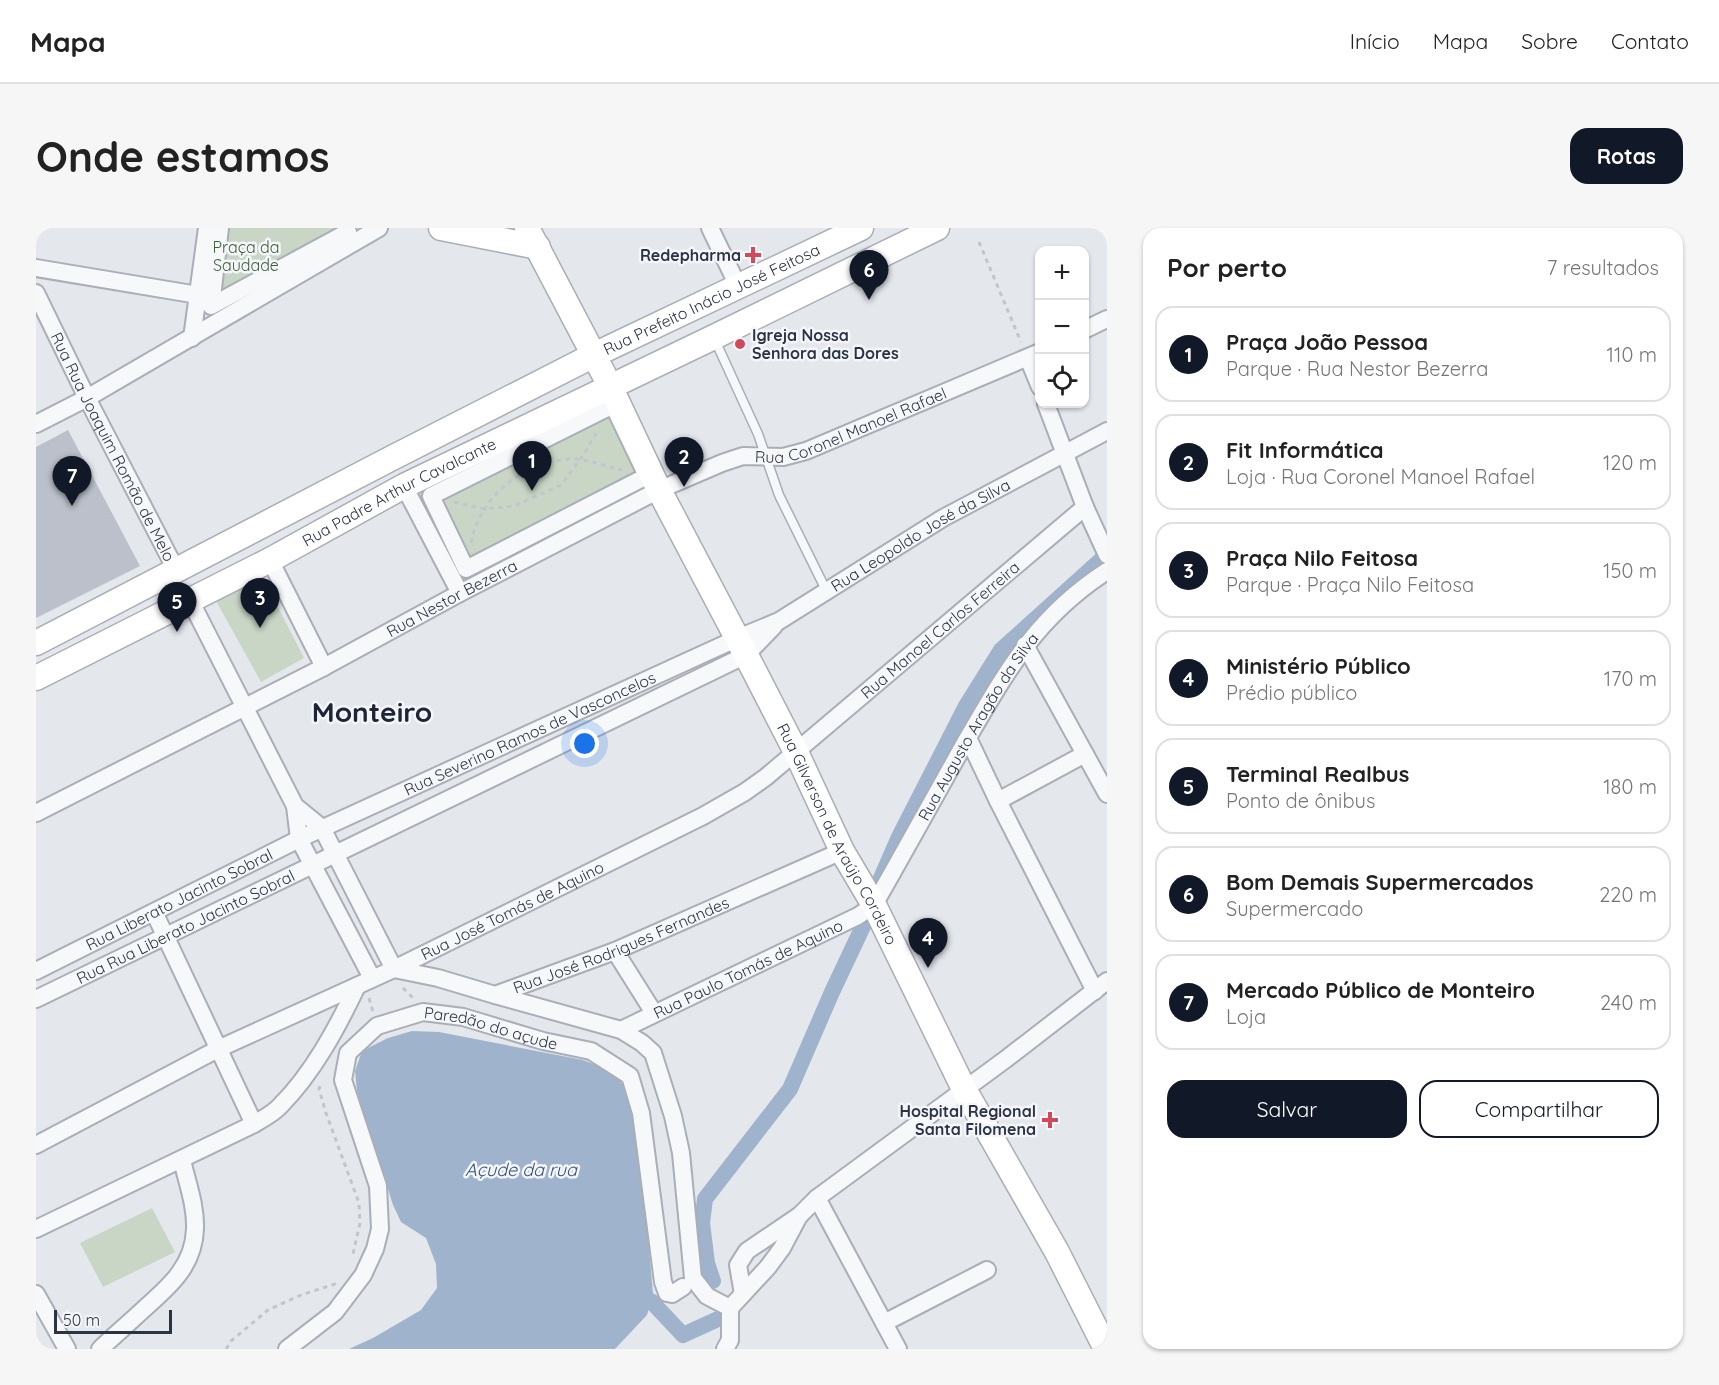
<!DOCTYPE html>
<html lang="pt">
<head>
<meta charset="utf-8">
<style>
	:root { --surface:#fff; --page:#f6f6f6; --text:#222; --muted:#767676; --line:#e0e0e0; --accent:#111827 }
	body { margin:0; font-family:Quicksand,sans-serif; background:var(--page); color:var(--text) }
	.controls { position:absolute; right:18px; top:18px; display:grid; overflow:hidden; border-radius:12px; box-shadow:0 2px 4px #0004 }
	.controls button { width:54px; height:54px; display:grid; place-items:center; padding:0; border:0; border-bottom:2px solid var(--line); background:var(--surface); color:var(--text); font:30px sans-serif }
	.scale { position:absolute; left:18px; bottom:15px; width:118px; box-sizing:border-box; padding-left:6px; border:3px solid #2b3445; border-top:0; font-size:16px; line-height:21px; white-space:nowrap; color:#2b3445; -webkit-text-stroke:4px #f4f6f9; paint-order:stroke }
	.you { position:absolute; left:549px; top:516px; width:21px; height:21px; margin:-15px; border:4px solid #fff; border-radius:50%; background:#1a73e8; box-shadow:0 0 0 9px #1a73e833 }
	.badge { display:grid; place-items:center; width:39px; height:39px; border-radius:50%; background:var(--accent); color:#fff; font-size:20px; font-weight:700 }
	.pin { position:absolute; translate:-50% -50px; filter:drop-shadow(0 2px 3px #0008) }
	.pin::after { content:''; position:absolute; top:32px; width:21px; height:18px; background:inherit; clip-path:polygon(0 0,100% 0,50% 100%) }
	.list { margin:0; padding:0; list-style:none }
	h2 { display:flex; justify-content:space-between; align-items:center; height:78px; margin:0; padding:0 24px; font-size:26px }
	h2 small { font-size:20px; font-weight:400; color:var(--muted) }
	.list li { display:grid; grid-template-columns:39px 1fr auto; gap:18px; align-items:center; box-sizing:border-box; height:96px; margin:0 12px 12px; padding:0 12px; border:2px solid var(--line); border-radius:18px }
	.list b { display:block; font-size:22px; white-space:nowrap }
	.list p { margin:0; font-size:20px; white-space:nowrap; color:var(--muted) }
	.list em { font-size:20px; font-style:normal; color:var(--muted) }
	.actions { display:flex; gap:12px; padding:18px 24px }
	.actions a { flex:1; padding:14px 0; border:2px solid var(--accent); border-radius:18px; text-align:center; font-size:21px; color:var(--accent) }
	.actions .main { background:var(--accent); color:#fff }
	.icon { flex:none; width:33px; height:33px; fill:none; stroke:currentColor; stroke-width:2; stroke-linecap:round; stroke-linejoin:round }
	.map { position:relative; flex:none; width:1071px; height:1121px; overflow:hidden; border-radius:18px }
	header { display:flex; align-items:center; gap:36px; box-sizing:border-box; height:84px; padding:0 30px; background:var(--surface); border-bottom:2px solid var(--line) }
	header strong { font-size:28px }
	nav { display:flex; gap:33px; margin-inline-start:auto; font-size:21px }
	.intro { display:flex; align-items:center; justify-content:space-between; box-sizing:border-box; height:144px; padding:0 36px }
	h1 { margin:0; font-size:42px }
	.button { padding:15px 27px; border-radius:18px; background:var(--accent); color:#fff; font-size:21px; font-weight:700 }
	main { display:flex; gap:36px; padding:0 36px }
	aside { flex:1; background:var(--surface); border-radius:18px; box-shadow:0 2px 4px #0004 }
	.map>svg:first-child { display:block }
	.green { fill:#c9d6c5 }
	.water { fill:#9fb4cc }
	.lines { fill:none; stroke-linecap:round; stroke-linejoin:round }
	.canal { stroke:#9fb4cc; stroke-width:16 }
	.building { fill:#bbc0ca }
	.lane-casing { stroke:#a9aeb7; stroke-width:11 }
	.street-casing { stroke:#a9aeb7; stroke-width:20 }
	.secondary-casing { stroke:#a9aeb7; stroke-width:27 }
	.path { stroke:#c2c5cb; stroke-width:3; stroke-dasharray:4.5 4.5; stroke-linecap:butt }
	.lane { stroke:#f7f8fa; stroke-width:8 }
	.street { stroke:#f7f8fa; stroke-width:16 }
	.secondary { stroke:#fff; stroke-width:24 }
	.poi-dot { fill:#d1495b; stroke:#f4f6f9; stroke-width:2 }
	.labels { text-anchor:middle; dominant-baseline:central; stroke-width:5; stroke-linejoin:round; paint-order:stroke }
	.park-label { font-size:16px; fill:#3f6138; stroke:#f4f6f9 }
	.poi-label { font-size:16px; font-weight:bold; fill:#2b3445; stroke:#f4f6f9; text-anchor:end }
	.street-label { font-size:16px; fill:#2b3445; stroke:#f4f6f9 }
	.water-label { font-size:18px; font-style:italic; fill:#34527a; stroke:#f4f6f9 }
	.town-label { font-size:28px; font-weight:bold; fill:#1d2536; stroke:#f4f6f9 }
</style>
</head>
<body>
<header>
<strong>Mapa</strong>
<nav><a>Início</a><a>Mapa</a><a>Sobre</a><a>Contato</a></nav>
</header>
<div class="intro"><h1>Onde estamos</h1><a class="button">Rotas</a></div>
<main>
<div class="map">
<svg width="1071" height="1121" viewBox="0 0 1071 1121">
	<rect width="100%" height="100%" fill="#e4e7ec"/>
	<g class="green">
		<polygon points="184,0 310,0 175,78"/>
		<polygon points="572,167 617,260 428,355 376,266"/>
		<polygon points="227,350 268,430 225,454 179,371"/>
		<polygon points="116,980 139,1024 67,1059 44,1015"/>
	</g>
	<polygon class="water" points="376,803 403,804 547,832 572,842 591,860 607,948 617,1066 611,1087 579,1121 313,1121 337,1110 385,1082 401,1060 400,1036 390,1010 365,994 357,977 321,863 319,843 326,823 352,810"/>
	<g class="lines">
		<g class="canal">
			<polyline points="842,657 863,609 930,478 965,422 1066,331"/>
			<polyline points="677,1053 671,1035 666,995 669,971 754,861 796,764 829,694"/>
			<polyline points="615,1073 647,1107 682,1091"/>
		</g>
	</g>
	<polygon class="building" points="32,202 104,338 0,390 0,219"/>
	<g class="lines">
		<defs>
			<polyline id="lane" points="678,110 722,206 743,267 790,362"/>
			<g id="street">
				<polyline points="184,0 175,78 312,4 310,0"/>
				<polyline points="674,0 702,58"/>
				<polyline points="0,40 162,67"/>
				<path id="s1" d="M0 65 51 170 140 342"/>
				<polyline points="1048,102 1071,91"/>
				<polyline points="156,110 171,0"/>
				<polyline points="992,130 1004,159"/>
				<polyline points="1010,176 1049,279 1071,327"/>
				<polygon points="577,177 611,248 430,341 395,268"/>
				<polyline points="0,196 51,170 343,0"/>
				<polyline points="368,258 424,365"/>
				<polyline points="234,332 288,439"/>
				<polyline points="154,372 259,578 263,611 336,750"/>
				<polyline points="989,417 1071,566"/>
				<polyline points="932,510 962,573 1059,763"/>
				<polyline points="962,573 1049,526"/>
				<polyline points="259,578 286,600 358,741"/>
				<path id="s2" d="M0 585 288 439 424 365 623 262 686 235 707 228 747 229 770 223 1004 124"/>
				<polyline points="118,684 218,896"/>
				<polyline points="579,723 618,785"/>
				<path id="s3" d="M358 741 402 750 459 767 579 723 806 623"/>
				<path id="s4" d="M0 743 263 611 702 410 743 393 907 290 1071 203"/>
				<polyline points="459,767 585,802 606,815 617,825 637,888 645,925 657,1050 671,1068 694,1080"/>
				<path id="s5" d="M0 771 710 427 738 398"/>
				<path id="s6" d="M585 802 822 688 838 677C869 623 899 568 930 513 971 443 1000 389 1071 343"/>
				<path id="s7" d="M0 917 182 821 358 741 667 588 709 564 730 549 1049 279"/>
				<polyline points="781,970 862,1121"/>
				<path d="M0 1001 218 896C226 891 237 886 244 878 277 845 301 800 321 758"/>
				<polyline points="0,1066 31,1121"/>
				<polyline points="707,1066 702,1037 711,1023 764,987 781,970 970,831 1071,753"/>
				<polyline points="848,1095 951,1042"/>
				<path d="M64 1121C79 1107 94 1094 109 1080 134 1058 158 1037 159 1001 160 978 151 954 146 932"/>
				<path id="s8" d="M251 1121 299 1084 327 1047 339 1021 344 1001 342 958 307 852 312 825 341 798 387 784 427 789 507 813 555 823 594 848 605 885 627 1054 631 1065 636 1066 647 1059"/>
				<polyline points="689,1121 694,1112 694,1080 732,1039 746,1020 763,988"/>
			</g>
			<g id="secondary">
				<polyline points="405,0 502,19"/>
				<path id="s9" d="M491 0 574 158 623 262 710 427 760 524 806 623 838 677 928 861 1021 1024 1070 1121"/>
				<path id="s10" d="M0 415 356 230 558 127 825 0"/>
				<path id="s11" d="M0 450 234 332 368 258 678 109 901 0"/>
			</g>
		</defs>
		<use href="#lane" class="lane-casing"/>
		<use href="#street" class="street-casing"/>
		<use href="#secondary" class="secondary-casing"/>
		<g class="path">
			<polyline points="943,14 985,114"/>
			<polyline points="418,274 448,281 478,278 525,257 548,226 562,202"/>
			<path d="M435 315C444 268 485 236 532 231 546 229 572 239 586 242"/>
			<polyline points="367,760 377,770"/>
			<polyline points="333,770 337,784"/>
			<polyline points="284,858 283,861 290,885 323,975 324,995 317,1026"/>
			<polyline points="190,1121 195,1113 232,1082 265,1067 302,1055"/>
		</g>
		<use href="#lane" class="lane"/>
		<use href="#street" class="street"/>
		<use href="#secondary" class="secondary"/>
	</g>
	<g class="poi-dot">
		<path d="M714 18h6v6h6v6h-6v6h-6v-6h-6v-6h6z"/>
		<circle cx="704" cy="116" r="6"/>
		<path d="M1011 883h6v6h6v6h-6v6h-6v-6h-6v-6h6z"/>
	</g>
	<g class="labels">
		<g class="park-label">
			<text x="210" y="19">Praça da<tspan x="210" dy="18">Saudade</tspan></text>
		</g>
		<g class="poi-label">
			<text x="705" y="27">Redepharma</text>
			<text x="716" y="107" text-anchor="start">Igreja Nossa<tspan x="716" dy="18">Senhora das Dores</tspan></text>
			<text x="1000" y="883">Hospital Regional<tspan x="1000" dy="18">Santa Filomena</tspan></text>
		</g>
		<g class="street-label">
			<text stroke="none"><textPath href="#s10" startOffset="758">Rua Prefeito Inácio José Feitosa</textPath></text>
			<text stroke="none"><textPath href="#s2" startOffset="906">Rua Coronel Manoel Rafael</textPath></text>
			<text stroke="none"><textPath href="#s1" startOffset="172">Rua Rua Joaquim Romão de Melo</textPath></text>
			<text stroke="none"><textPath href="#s11" startOffset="408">Rua Padre Arthur Cavalcante</textPath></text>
			<text stroke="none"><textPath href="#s4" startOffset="987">Rua Leopoldo José da Silva</textPath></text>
			<text stroke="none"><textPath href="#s2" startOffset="468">Rua Nestor Bezerra</textPath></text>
			<text stroke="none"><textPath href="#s7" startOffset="1046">Rua Manoel Carlos Ferreira</textPath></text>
			<text stroke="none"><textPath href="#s6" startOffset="489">Rua Augusto Aragão da Silva</textPath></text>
			<text stroke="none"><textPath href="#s4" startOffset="548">Rua Severino Ramos de Vasconcelos</textPath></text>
			<text stroke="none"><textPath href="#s9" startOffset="681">Rua Gilverson de Araújo Cordeiro</textPath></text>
			<text stroke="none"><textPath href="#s4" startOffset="160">Rua Liberato Jacinto Sobral</textPath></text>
			<text stroke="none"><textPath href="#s7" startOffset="531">Rua José Tomás de Aquino</textPath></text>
			<text stroke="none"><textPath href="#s5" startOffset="166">Rua Rua Liberato Jacinto Sobral</textPath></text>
			<text stroke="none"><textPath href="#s3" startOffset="240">Rua José Rodrigues Fernandes</textPath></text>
			<text stroke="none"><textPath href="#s6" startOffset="141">Rua Paulo Tomás de Aquino</textPath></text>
			<text stroke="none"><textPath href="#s8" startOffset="496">Paredão do açude</textPath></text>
		</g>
		<g class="water-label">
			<text x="485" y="941">Açude da rua</text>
		</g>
		<g class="town-label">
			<text x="336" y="483">Monteiro</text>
		</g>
	</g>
</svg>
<div class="controls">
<button>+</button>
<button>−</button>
<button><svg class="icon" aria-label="locate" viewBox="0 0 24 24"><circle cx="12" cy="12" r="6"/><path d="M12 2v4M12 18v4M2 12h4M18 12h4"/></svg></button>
</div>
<div class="scale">50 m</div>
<div class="you"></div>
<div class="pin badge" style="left:496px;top:263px">1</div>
<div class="pin badge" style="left:648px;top:259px">2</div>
<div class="pin badge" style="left:224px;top:400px">3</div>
<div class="pin badge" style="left:892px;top:740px">4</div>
<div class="pin badge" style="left:141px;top:404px">5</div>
<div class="pin badge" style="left:833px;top:72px">6</div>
<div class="pin badge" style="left:36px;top:278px">7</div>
</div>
<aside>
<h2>Por perto<small>7 resultados</small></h2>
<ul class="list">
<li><span class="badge">1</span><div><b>Praça João Pessoa</b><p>Parque · Rua Nestor Bezerra</p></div><em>110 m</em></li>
<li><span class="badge">2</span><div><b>Fit Informática</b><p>Loja · Rua Coronel Manoel Rafael</p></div><em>120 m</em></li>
<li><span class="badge">3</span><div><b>Praça Nilo Feitosa</b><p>Parque · Praça Nilo Feitosa</p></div><em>150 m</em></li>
<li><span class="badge">4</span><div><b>Ministério Público</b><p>Prédio público</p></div><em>170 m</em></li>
<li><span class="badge">5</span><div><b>Terminal Realbus</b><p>Ponto de ônibus</p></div><em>180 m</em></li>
<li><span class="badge">6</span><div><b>Bom Demais Supermercados</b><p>Supermercado</p></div><em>220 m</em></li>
<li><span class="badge">7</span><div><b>Mercado Público de Monteiro</b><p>Loja</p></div><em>240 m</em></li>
</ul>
<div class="actions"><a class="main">Salvar</a><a>Compartilhar</a></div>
</aside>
</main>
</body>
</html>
